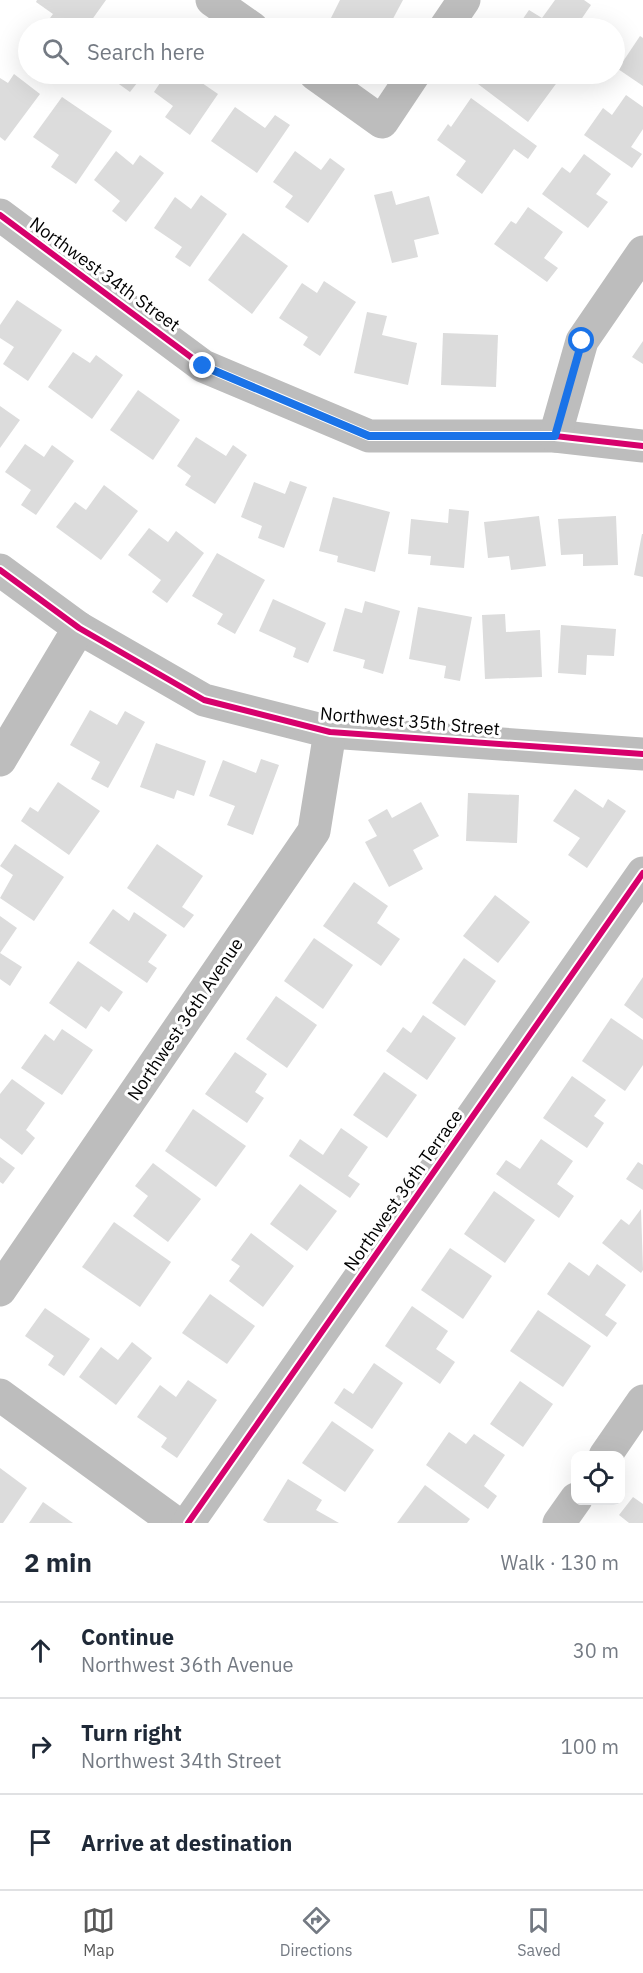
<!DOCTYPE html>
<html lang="en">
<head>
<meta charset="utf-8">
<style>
	:root { --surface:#fff; --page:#f6f6f7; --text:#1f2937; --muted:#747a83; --line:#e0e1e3; --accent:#595959 }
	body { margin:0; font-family:"IBM Plex Sans",sans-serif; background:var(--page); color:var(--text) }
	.controls { position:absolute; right:18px; bottom:18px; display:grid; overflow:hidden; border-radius:12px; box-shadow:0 6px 24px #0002 }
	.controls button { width:54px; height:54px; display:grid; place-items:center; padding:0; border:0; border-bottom:2px solid var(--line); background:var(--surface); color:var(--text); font:30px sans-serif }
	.stop { position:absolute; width:18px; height:18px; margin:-14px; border:4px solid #1a73e8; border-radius:50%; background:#fff }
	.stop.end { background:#1a73e8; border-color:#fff; box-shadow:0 2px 6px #0008 }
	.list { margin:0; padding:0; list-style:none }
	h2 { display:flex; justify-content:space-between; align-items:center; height:78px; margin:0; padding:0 24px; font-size:26px }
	h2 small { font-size:20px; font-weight:400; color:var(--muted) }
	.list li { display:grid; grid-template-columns:39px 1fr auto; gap:18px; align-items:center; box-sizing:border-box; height:96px; padding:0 24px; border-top:2px solid var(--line) }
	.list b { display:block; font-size:22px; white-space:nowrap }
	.list p { margin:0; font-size:20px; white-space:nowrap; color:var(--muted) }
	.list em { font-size:20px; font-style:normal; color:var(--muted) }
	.icon { flex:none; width:33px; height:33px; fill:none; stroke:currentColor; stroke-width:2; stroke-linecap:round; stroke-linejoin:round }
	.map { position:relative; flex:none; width:643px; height:1523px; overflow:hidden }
	.search { position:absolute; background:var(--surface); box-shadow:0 6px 24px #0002; left:18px; right:18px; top:18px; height:66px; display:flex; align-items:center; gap:15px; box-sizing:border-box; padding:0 21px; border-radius:33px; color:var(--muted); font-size:22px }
	.sheet { height:366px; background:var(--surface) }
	nav { display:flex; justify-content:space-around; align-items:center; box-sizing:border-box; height:84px; border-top:2px solid var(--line); background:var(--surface); font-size:16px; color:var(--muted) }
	nav a { display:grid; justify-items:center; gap:3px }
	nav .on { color:var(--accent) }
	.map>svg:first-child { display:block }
	.building { fill:#dcdcdc }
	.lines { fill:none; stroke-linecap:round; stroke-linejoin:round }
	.minor { stroke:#bdbdbd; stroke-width:33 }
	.cycleway-casing { stroke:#fff; stroke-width:10 }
	.cycleway { stroke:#d6006c; stroke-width:6 }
	.route { stroke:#1a73e8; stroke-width:8 }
	.labels { text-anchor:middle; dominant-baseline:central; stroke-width:6; stroke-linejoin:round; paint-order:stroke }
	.street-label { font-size:18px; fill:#000; stroke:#fff }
</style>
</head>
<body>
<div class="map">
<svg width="643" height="1523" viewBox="0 0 643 1523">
	<rect width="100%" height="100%" fill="#fff"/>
	<g class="building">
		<polygon points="37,0 106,0 86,28 50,28 45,25 53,14 36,2"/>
		<polygon points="340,0 403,0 388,28 346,28 330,20"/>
		<polygon points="555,0 584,0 591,5 578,24 584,28 522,28 518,26 529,10 542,18"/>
		<polygon points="640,36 643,38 643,86 618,69"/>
		<polygon points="14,74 40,94 5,141 0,137 0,78 8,83"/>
		<polygon points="105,74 144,74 130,92"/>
		<polygon points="166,74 189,74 218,94 190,135 165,117 173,106 154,92"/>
		<polygon points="486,74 494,74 501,79 505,74 557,74 561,77 528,122 478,84"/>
		<polygon points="626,95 643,107 643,129 631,147 642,154 632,168 584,135 603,108 612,115"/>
		<polygon points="62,97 112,131 76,184 51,167 59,155 33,137"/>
		<polygon points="471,98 537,146 528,159 514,149 482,194 456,175 466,161 437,140 448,124 451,127"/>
		<polygon points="235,107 265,128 275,115 290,125 257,173 211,141"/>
		<polygon points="116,151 133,165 140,155 164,173 126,222 112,211 120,201 94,180"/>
		<polygon points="295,151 321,170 330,158 345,169 308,223 285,207 293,196 273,182"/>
		<polygon points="584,154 611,174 596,194 608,202 588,228 542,194 562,167 570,173"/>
		<polygon points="392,191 396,205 429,196 439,234 414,240 418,257 392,263 374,195"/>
		<polygon points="201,195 227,214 190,267 175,257 182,247 154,228 175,197 191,209"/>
		<polygon points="528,207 563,232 544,258 558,268 547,282 494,244 511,221 516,224"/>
		<polygon points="243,233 288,266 252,314 208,280"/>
		<polygon points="324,281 356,302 320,356 303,345 308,337 279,318 302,283 317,293"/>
		<polygon points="17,300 62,330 28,381 3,364 14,347 0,338 0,325"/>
		<polygon points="367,312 387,316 382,335 417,343 408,385 354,373"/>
		<polygon points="443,333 498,335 496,387 441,385"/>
		<polygon points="643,341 643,364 632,357"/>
		<polygon points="73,352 90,363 96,355 123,375 92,419 48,387"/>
		<polygon points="138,390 180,420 153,460 110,430"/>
		<polygon points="0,406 20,420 0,448"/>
		<polygon points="196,437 226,456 233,445 247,455 215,504 185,485 191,476 177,466"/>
		<polygon points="25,444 44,457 52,445 74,461 36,515 21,505 31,490 5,472"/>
		<polygon points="290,481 307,487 284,548 258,538 262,526 241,517 254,482 285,494"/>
		<polygon points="104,485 138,511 101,560 56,527 75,502 86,510"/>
		<polygon points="333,497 390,512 375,572 337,562 338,556 319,551"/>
		<polygon points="449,509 469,511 464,568 430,565 431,556 408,554 411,519 448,523"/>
		<polygon points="539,516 546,566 511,570 509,556 488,558 484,522"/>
		<polygon points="616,516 618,565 583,566 583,554 561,555 558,519"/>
		<polygon points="149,528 168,542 176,531 204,553 167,603 152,592 161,580 128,555"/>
		<polygon points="642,534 643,534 643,577 634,575"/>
		<polygon points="217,553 265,580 235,634 217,624 223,614 192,596"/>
		<polygon points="273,599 326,623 308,663 293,657 296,648 259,631"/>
		<polygon points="365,601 400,611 383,674 363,668 365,660 333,651 345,608 362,613"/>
		<polygon points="418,607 472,617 460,681 444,678 446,666 409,659"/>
		<polygon points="505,614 506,632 540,630 542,677 485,679 482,615"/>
		<polygon points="561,625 616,629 614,656 587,655 586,675 558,673"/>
		<polygon points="90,710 117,725 125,711 145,722 108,788 91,779 100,762 70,745"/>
		<polygon points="156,743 206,761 194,796 177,790 174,799 140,787"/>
		<polygon points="261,759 279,765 253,835 227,825 235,806 209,796 223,760 256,773"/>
		<polygon points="58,782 100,811 69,855 21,821 30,807 38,812"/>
		<polygon points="575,789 603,808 608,799 626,811 587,868 568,855 580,838 553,821"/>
		<polygon points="468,793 519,795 517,843 466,841"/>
		<polygon points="421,802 439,836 413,850 423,869 389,887 365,842 377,836 368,820 387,809 392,818"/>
		<polygon points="15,844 64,877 34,921 0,898 13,875 0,866"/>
		<polygon points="157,844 203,876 182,907 194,915 184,928 127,888"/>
		<polygon points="354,882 388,906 377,923 400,939 381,966 323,926"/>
		<polygon points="495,895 530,922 498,963 463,936"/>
		<polygon points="113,909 129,921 134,912 167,935 148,962 157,968 147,983 89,943"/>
		<polygon points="0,916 17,928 0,953 22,967 10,986 0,979"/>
		<polygon points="314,938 353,965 323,1009 284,981"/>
		<polygon points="464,958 496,981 465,1026 432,1003"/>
		<polygon points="78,961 123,992 109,1012 101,1006 86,1029 49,1003"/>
		<polygon points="643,977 643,1019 624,1005"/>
		<polygon points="276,996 317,1025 287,1068 246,1039"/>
		<polygon points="423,1015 456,1038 427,1080 386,1051 403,1027 411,1033"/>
		<polygon points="611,1018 643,1040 643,1065 625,1091 582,1061"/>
		<polygon points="62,1029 93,1050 62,1095 21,1068 45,1034 54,1041"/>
		<polygon points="235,1052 267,1074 255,1092 264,1098 247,1123 205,1094"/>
		<polygon points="384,1072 417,1095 387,1138 353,1115"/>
		<polygon points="572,1076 606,1100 594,1116 604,1123 587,1148 543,1118"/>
		<polygon points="12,1079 45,1103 26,1130 35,1138 22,1155 0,1138 0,1094"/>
		<polygon points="193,1109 246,1146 216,1187 165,1151"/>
		<polygon points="341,1128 368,1147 348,1176 360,1184 350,1198 289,1156 300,1139 323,1155"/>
		<polygon points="541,1139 573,1161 557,1184 574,1196 559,1218 496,1174 506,1160 520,1169"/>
		<polygon points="0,1157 15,1168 3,1184 0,1182"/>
		<polygon points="638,1162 643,1165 643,1190 626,1179"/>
		<polygon points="153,1163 201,1199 168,1242 133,1216 148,1196 135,1186"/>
		<polygon points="300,1184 337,1211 307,1251 270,1224"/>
		<polygon points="494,1191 535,1220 505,1263 464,1234"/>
		<polygon points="641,1209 643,1270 641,1273 602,1243 621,1219 629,1225"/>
		<polygon points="114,1222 171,1262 140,1307 82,1267"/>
		<polygon points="251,1233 294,1266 263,1307 229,1281 240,1266 231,1260"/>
		<polygon points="450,1248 492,1276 463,1319 421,1290"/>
		<polygon points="569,1262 589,1276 597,1264 626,1285 605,1315 617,1323 607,1337 547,1294"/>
		<polygon points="210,1294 255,1326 227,1364 182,1333"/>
		<polygon points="412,1306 448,1331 436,1349 455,1362 440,1384 385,1346"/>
		<polygon points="45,1308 90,1339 64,1376 48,1365 54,1356 25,1336"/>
		<polygon points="538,1310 591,1346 563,1387 510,1351"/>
		<polygon points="132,1342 152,1358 116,1405 79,1377 101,1347 118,1360"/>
		<polygon points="374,1363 403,1383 372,1429 334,1403 344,1388 353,1394"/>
		<polygon points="188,1380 217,1400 177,1458 161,1447 167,1438 137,1417 160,1385 176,1397"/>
		<polygon points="520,1381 553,1404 523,1447 490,1424"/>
		<polygon points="332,1421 374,1450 345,1492 302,1463"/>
		<polygon points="449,1432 466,1444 474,1434 505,1455 484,1486 497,1496 488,1509 426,1465"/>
		<polygon points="0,1468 27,1488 3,1523 0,1523"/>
		<polygon points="288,1479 322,1500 316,1510 339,1523 268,1523 263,1520"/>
		<polygon points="425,1485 470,1519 467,1523 397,1523"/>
		<polygon points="633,1497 643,1504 643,1523 629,1523 619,1515"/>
		<polygon points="43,1502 73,1523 29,1523"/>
	</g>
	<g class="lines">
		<g class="minor">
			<polyline points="212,0 252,28"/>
			<polyline points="445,28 464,0"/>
			<polyline points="315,74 382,122 414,74"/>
			<polyline points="0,215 203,366 369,436 555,436 643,446"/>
			<polyline points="555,436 582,341 643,252"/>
			<polyline points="0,570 79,628 204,700 330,732 643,754"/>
			<polyline points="0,760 79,628"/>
			<polyline points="0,1290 314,831 330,732"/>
			<polyline points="0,1395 176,1523"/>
			<polyline points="605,1456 643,1401"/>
			<polyline points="188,1523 643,873"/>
			<polyline points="559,1523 576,1499"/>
		</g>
		<defs>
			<g id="cycleway">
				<polyline points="0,215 203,366 369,436 555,436 643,446"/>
				<polyline points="0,570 79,628 204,700 330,732 643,754"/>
				<polyline points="188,1523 643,873"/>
			</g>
		</defs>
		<use href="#cycleway" class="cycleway-casing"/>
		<use href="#cycleway" class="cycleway"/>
	</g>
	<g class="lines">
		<polyline class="route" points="203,366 369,436 555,436 582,341"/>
	</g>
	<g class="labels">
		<g class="street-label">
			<text transform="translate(105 274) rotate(36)">Northwest 34th Street</text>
			<text transform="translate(410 721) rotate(5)">Northwest 35th Street</text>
			<text transform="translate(185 1019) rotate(-56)">Northwest 36th Avenue</text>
			<text transform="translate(403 1190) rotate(-55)">Northwest 36th Terrace</text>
		</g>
	</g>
</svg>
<div class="controls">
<button><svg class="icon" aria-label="locate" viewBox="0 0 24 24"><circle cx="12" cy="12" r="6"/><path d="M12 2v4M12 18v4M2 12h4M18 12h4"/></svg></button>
</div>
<div class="stop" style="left:582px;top:341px"></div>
<div class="stop end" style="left:203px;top:366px"></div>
<div class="search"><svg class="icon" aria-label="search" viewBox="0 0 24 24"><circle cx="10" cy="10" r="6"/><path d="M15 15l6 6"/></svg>Search here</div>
</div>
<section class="sheet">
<h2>2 min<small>Walk · 130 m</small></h2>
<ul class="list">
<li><svg class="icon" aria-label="ahead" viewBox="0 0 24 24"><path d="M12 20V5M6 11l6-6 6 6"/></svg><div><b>Continue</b><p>Northwest 36th Avenue</p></div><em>30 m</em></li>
<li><svg class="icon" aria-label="right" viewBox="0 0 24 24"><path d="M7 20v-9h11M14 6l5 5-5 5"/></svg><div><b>Turn right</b><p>Northwest 34th Street</p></div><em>100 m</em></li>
<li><svg class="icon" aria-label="arrive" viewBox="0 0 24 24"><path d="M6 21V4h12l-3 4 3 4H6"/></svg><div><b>Arrive at destination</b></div></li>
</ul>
</section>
<nav>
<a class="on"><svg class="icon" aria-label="map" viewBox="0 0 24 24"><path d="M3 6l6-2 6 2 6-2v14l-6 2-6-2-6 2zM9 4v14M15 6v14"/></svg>Map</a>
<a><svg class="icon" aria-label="directions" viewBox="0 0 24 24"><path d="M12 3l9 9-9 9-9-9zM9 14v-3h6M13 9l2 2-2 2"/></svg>Directions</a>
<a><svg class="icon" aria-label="saved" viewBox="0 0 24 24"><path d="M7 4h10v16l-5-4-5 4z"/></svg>Saved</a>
</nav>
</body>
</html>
